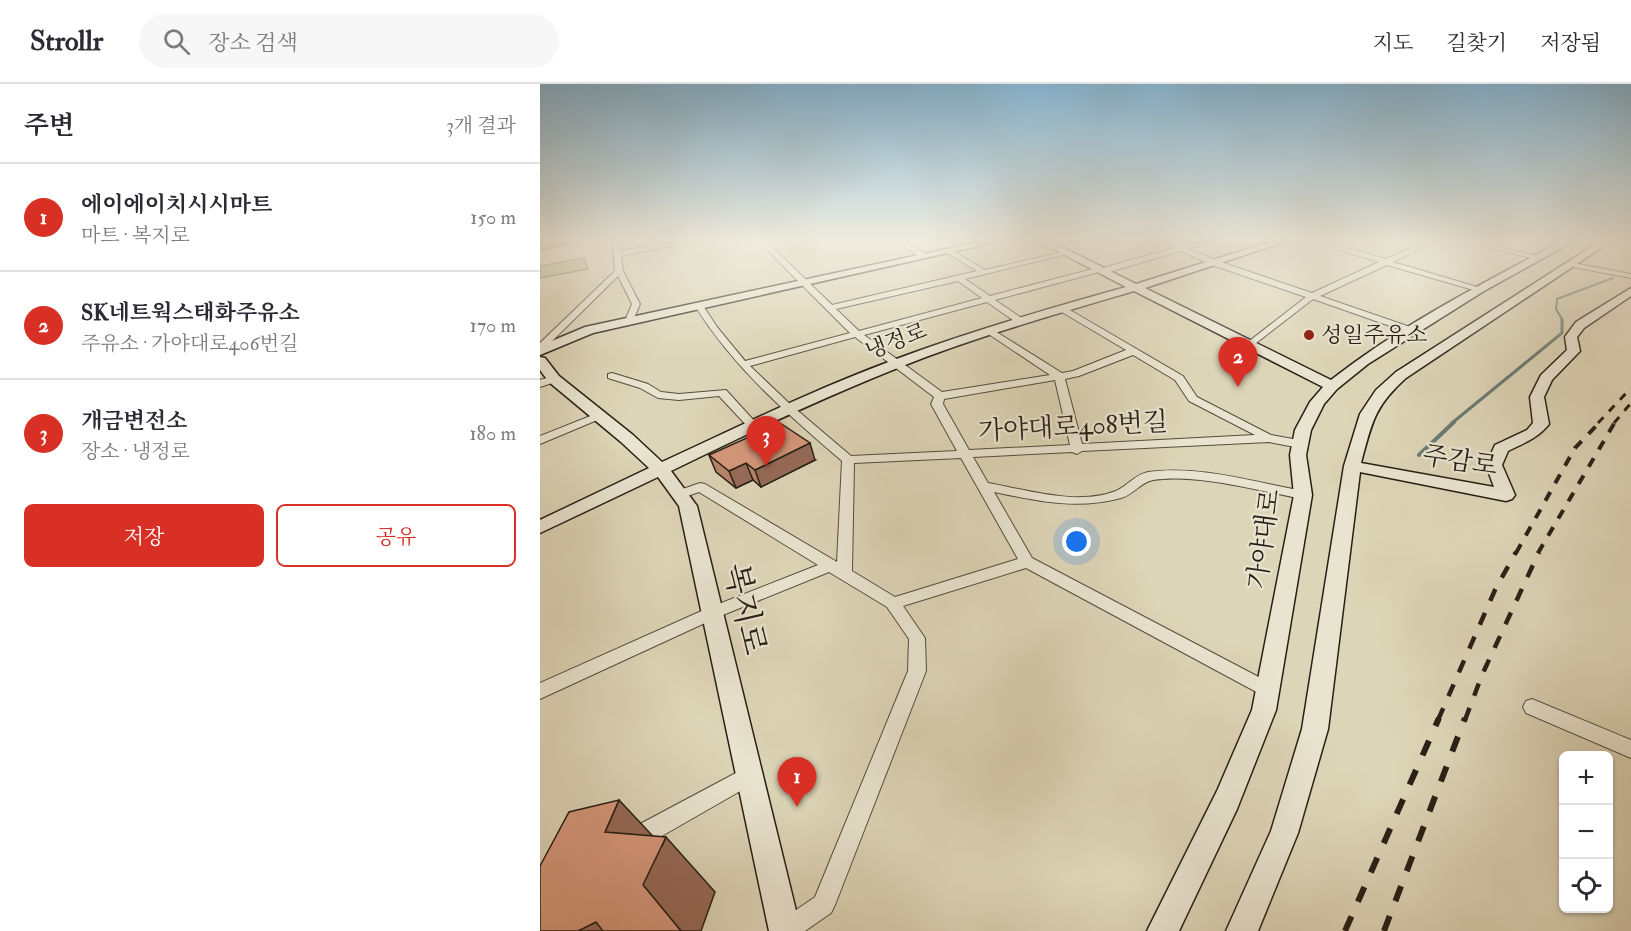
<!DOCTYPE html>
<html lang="ko">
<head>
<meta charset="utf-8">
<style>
	:root { --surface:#fff; --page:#f7f7f7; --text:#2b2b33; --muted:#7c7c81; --line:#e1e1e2; --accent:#d93025 }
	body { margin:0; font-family:"IM FELL Double Pica","Noto Serif KR",serif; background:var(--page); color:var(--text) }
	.controls { position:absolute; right:18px; bottom:18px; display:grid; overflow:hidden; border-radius:9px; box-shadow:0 2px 4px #0004 }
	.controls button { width:54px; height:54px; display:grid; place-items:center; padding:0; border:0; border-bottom:2px solid var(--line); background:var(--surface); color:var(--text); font:30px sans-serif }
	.you { position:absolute; left:537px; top:458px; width:21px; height:21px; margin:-15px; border:4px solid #fff; border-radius:50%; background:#1a73e8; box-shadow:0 0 0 9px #1a73e833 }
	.badge { display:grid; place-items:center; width:39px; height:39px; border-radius:50%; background:var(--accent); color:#fff; font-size:20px; font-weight:700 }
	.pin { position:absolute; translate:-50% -50px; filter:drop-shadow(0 2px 3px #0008) }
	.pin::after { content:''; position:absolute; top:32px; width:21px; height:18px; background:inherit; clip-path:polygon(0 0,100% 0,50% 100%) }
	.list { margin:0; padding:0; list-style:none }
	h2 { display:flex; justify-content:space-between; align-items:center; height:78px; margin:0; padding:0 24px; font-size:26px }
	h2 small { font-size:20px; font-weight:400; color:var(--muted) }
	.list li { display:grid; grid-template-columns:39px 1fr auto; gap:18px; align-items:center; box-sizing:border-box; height:108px; padding:0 24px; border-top:2px solid var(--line) }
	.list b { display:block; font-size:22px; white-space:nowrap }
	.list p { margin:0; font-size:20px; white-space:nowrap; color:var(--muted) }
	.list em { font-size:20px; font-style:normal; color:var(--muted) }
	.actions { display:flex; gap:12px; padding:18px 24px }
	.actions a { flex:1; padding:14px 0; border:2px solid var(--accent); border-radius:9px; text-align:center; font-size:21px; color:var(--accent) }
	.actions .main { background:var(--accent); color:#fff }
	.icon { flex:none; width:33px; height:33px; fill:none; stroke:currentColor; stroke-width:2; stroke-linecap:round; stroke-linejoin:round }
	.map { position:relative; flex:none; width:1091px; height:847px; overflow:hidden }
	header { display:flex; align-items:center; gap:36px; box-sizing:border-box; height:84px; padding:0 30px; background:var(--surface); border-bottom:2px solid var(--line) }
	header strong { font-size:28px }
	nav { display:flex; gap:33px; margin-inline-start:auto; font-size:21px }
	.search { width:420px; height:54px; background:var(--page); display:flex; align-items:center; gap:15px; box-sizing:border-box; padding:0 21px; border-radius:33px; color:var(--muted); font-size:22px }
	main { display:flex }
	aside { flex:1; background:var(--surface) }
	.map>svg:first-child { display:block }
	.green { fill:#b9bb89; stroke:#706d50; stroke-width:1.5 }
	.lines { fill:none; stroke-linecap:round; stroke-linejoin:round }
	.stream-far2 { stroke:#697b75; stroke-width:2 }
	.stream-far1 { stroke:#697b75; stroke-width:3 }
	.stream { stroke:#697b75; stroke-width:4 }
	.street-casing { stroke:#554c3e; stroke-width:2 }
	.secondary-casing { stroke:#281f16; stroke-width:3 }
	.street { fill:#e9e4d0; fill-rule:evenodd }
	.secondary { fill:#e9e4d0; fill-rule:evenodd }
	.rail-far3 { stroke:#281f16; stroke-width:3; stroke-dasharray:8 8; stroke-linecap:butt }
	.rail-far2 { stroke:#281f16; stroke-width:4; stroke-dasharray:10 10; stroke-linecap:butt }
	.rail-far1 { stroke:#281f16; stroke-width:4.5; stroke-dasharray:13 13; stroke-linecap:butt }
	.rail { stroke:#281f16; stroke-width:6; stroke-dasharray:16 16; stroke-linecap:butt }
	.wall { fill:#b8836b; stroke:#281f16; stroke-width:1.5 }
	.shaded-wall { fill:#966a57; stroke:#281f16; stroke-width:1.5 }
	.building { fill:#d6987c; stroke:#281f16; stroke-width:1.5 }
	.poi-dot { fill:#8f2418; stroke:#e9e4d0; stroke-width:2 }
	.labels { text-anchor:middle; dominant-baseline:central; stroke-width:4.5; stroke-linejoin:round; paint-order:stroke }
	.far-poi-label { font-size:22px; fill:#281f16; stroke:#e9e4d0; text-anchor:start }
	.far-street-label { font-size:22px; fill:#281f16; stroke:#e9e4d0 }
	.street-label { font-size:26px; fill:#281f16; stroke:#e9e4d0 }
	.near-street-label { font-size:32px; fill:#281f16; stroke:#e9e4d0 }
</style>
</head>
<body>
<header>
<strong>Strollr</strong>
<div class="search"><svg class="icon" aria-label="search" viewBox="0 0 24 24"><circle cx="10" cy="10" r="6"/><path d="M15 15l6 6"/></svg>장소 검색</div>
<nav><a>지도</a><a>길찾기</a><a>저장됨</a></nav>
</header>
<main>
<aside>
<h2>주변<small>3개 결과</small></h2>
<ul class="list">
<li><span class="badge">1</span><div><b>에이에이치시시마트</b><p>마트 · 복지로</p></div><em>150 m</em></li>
<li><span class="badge">2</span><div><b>SK네트웍스태화주유소</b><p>주유소 · 가야대로406번길</p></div><em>170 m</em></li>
<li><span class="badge">3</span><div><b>개금변전소</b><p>장소 · 냉정로</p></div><em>180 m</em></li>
</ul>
<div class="actions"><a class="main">저장</a><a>공유</a></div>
</aside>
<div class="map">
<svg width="1091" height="847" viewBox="0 0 1091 847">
	<rect width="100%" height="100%" fill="#ddd5b7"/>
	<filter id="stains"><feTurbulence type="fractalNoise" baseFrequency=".00333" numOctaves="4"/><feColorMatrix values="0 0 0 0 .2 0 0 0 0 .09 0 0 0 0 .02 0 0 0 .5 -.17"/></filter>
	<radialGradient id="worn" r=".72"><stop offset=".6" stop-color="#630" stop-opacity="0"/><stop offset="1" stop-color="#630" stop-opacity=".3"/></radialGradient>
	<polygon class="green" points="44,174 48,185 0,194 0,182"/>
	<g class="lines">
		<polyline class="stream-far2" points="1023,237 1016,225 1017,215 1073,194"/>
		<polyline class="stream-far1" points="912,339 1022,249 1022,235"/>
		<polyline class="stream" points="879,371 914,338"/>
		<defs>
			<g id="street">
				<polygon points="72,156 78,156 80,167 144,156 159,156 81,172 83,187 100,220 92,239 85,237 92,220 78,192 3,266 0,267 0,259 75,187"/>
				<path d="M217 156H225L292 221 437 187 407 169 406 167 410 165 445 186 527 167 531 169 425 195 450 212 560 183 563 184 634 164 618 156C627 156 633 161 641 162 651 163 664 156 674 156L648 165 678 177 772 209 839 178 767 156H777L846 175 889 156H897L853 178 944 205 937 207 847 181 780 212 876 245V249H870L773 215 711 263 708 262V258L766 213 672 181 641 167 566 189 559 188 455 216 483 235V239H477L447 218 324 251 402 308 510 291 447 249V245L450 244 522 289 533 287 586 266 520 227 519 225 523 222 643 292 657 313 731 351 764 357 766 360 760 364 729 358 542 367 537 370 532 368 433 373 448 399C488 406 537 422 576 407 587 402 596 390 608 388 659 381 713 398 763 407L770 411 763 415C720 407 655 389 613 396 601 398 593 411 581 414 537 426 498 417 454 408L492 474 734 601 737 606 734 611 728 614 722 611 486 484 363 522 385 554 386 587 295 821 291 829 265 847H233L237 839 275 813 368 587 369 555 347 523 289 488 178 533 0 615V599L166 525 278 481 159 408 142 414 137 413 135 410 137 407 160 399 165 400 297 478 302 377C247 330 194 284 155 222L162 220 177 243 205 277 310 249ZM418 197 442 214 319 247 296 225ZM315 253 394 313 391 320 417 367 311 372 251 321 210 282ZM593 271 635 296 649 317 715 351 542 360 525 295 539 292ZM515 296 530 361 429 366 403 320 404 315ZM421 374 478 475 355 513 312 487 314 379Z"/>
				<polygon points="356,156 365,156 388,172 381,174"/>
				<polygon points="923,156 935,156 1002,174 998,176"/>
				<polygon points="1028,178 1091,190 1091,194 1028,182"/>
				<polygon points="72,289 108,300 121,308 139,310 186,306 218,341 216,343 208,343 179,312 139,316 118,314 100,304 68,294 68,290"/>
				<polygon points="14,292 19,295 18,297 0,303 0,296"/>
				<polygon points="58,329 64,332 62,334 0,360 0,352"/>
				<polygon points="992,615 1091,656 1091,674 986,629 983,623 986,617"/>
				<polygon points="209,682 216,684 219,691 216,698 101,764 93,767 85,764 82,756 85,748"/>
			</g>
			<g id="secondary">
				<polygon points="448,156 465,156 53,249 0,271 0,262 45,243"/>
				<path d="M496 156H508L596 200 736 156H750L605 204 791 296C862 240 945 198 1024 156H1036L944 207 828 280 797 305 784 320 771 346 766 371 772 411 736 626 697 725 639 847H607L677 707 712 626 754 411 750 371 755 346 770 318 783 303 594 207C516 230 436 253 360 283 282 314 206 350 131 387L157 422 261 847H229L139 422 118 393 0 449V436L109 384 81 358 9 298 0 286V273L5 274 19 292 93 351 122 378C198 343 273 306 351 277 428 248 507 225 586 203Z"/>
				<path d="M1062 156H1073L866 294C834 323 832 338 821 379L954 403 946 381 955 361 987 346 993 339 990 313 1001 291 1027 266 1025 253 1036 238 1091 204V212L1044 244 1037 253 1040 267 1012 296 1004 313 1009 340C998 354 984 359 968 367L962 381 975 411 972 415 966 417 820 388 788 645 758 749 718 847H686L731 747 762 645 804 382 820 330 836 306 856 288Z"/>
			</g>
		</defs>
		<use href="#street" class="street-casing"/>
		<use href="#secondary" class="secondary-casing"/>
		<use href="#street" class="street"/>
		<use href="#secondary" class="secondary"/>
		<g class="rail-far3">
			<polyline points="1058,339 1091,304"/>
			<polyline points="1074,339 1091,319"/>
		</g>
		<g class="rail-far2">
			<polyline points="976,469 1035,364 1060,338"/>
			<polyline points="998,469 1075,338"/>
		</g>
		<g class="rail-far1">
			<polyline points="898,636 955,506 976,468"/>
			<polyline points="925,636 942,591 999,468"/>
		</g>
		<g class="rail">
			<polyline points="805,847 899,634"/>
			<polyline points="844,847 925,634"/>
		</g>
	</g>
	<polygon class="wall" points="169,371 275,376 221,403 213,396 196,404 176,388"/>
	<g class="shaded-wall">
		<polygon points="0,156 44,156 45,157 0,166"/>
		<polygon points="270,359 275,376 221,403 215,386"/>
		<polygon points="206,379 213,396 196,404 189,387"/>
		<polygon points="79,716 122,762 126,753 175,808 161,847 141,847 103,801 65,748"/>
		<polygon points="56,838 69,847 38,847"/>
	</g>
	<g class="building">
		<polygon points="240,339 270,359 215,386 206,379 189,387 169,371"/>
		<polygon points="79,716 65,748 126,753 103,801 141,847 63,847 56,838 38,847 0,847 0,782 29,728"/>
	</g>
	<linearGradient id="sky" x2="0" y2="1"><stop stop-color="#86b6d4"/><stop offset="0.57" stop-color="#f0ecdf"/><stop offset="1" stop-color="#f0ecdf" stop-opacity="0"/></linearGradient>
	<rect width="1091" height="274" fill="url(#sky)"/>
	<circle class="poi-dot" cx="769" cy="251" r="6"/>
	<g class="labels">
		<g class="far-poi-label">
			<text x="781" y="251">성일주유소</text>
		</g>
		<g class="far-street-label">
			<text transform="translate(356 257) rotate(-21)">냉정로</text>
		</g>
		<g class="street-label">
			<text transform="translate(533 343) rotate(-3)">가야대로408번길</text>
			<text transform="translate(920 377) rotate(9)">주감로</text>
			<text transform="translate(724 455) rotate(-82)">가야대로</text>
		</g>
		<g class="near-street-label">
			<text transform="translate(205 525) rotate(77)">복지로</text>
		</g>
	</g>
	<rect width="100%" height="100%" filter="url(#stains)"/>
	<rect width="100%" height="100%" fill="url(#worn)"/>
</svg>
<div class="controls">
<button>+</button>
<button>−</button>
<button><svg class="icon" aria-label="locate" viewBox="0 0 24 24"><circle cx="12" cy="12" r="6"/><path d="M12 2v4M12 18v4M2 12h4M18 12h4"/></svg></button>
</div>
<div class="you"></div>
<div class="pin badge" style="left:257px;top:723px">1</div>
<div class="pin badge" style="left:698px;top:303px">2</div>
<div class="pin badge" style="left:226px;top:382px">3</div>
</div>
</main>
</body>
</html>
